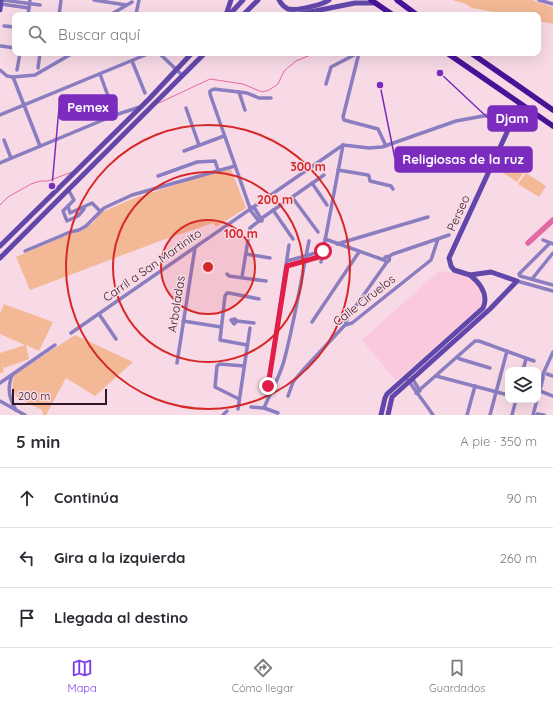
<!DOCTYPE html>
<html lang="es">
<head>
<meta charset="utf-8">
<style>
	:root { --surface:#fff; --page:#f7f7f7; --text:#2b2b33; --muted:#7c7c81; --line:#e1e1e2; --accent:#7c3aed }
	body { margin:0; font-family:Quicksand,sans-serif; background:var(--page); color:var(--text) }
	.controls { position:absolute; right:12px; bottom:12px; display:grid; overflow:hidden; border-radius:8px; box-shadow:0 4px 16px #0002 }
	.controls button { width:36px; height:36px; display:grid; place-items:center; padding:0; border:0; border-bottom:1px solid var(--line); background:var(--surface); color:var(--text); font:20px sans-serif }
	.scale { position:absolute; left:12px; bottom:10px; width:95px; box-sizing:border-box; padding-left:4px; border:2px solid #311723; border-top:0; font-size:11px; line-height:14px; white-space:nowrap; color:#311723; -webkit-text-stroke:3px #f8dae6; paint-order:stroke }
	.stop { position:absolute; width:12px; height:12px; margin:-9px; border:3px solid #e11d48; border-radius:50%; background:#fff }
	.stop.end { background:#e11d48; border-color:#fff; box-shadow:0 1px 4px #0008 }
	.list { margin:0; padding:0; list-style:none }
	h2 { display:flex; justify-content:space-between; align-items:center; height:52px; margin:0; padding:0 16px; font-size:17px }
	h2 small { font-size:13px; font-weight:400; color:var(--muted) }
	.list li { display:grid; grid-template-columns:26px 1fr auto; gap:12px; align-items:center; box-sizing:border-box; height:60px; padding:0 16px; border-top:1px solid var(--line) }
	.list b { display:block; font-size:15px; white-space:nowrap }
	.list em { font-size:13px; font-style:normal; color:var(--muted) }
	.icon { flex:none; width:22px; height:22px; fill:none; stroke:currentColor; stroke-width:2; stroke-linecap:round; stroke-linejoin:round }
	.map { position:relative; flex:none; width:553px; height:415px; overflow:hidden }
	.search { position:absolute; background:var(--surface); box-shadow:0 4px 16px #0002; left:12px; right:12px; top:12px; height:44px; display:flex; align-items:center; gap:10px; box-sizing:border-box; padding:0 14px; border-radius:8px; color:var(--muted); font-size:15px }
	.sheet { height:232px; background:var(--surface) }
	nav { display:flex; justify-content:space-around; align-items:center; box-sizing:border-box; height:56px; border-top:1px solid var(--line); background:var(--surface); font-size:11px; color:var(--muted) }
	nav a { display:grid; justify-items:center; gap:2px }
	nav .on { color:var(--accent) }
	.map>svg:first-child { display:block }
	.built { fill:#fac9dd }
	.green { fill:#f3b895 }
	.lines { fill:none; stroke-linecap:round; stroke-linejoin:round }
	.stream { stroke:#e269a3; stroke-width:1 }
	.river { stroke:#e269a3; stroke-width:5.5 }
	.street { stroke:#8a7dc0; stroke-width:3.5 }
	.secondary { stroke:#6247aa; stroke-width:5 }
	.primary { stroke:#491398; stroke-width:5.5 }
	.route { stroke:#e11d48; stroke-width:5 }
	.ring { fill:none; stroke:#d62828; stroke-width:2 }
	.labels { text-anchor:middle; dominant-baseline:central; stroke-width:3; stroke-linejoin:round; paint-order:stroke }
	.street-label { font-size:12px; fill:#311723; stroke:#f8dae6 }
	.centre { fill:#d62828; stroke:#f8dae6; stroke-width:2 }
	.ring-label { font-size:12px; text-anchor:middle; font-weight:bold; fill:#d62828; stroke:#f8dae6; stroke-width:3; stroke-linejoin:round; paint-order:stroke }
	.leader { fill:none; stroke:#7b2cbf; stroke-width:1.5 }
	.callout-dot { fill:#7b2cbf; stroke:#f8dae6; stroke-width:1.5 }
	.callout { fill:#7b2cbf; stroke:#7b2cbf; stroke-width:1.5 }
	.callout-label { font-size:13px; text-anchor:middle; font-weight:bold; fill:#fff }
</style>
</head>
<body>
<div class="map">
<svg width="553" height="415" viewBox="0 0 553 415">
	<rect width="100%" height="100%" fill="#f8dae6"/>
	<polygon class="built" points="439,271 459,273 474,281 481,291 482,302 480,307 396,381 362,340"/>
	<g class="green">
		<polygon points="452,0 532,0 553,7 553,24 538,21 538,15 510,15 472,8 466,4"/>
		<polygon points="504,158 524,172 517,182 496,168"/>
		<polygon points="231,169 246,208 216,227 213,223 160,241 30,290 16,257 64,236 81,231 94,222 100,213 132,199 203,176"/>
		<polygon points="526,173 546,186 539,197 518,184"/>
		<polygon points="4,304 53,322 39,351 26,345 29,359 4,368 2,362 4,372 0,373 0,353 25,345 0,334 0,314"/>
		<polygon points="75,335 133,362 95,396 66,378 46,415 43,415 42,410 24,401 19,400 12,389 14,375"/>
	</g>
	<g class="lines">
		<g class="stream">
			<polyline points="159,103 210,79 243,84 262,92 269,90 278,84 284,71 296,61 315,53"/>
			<polyline points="0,205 8,197 31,184 40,181 48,181 72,172"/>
		</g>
		<polyline class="river" points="528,243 553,220"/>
		<g class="street">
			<polyline points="3,0 40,5"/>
			<polyline points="94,0 126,5"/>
			<polyline points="539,0 553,4"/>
			<polyline points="1,4 29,8"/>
			<polyline points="136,14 139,0"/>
			<polyline points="28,15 30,0"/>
			<polyline points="59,15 61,0"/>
			<polyline points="110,15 132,2"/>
			<polyline points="4,26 15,27"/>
			<polyline points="1,46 15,48"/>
			<polyline points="159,53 182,75"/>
			<polyline points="359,53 343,117 344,120 378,129 386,146"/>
			<polyline points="132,61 145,93"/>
			<polyline points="38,68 40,53"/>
			<polyline points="0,70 7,76 13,77 35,75 73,53"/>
			<polyline points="17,70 20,53"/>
			<polyline points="100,74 115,115"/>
			<polyline points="13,77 40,146"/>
			<polyline points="326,84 331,67 358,53"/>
			<polyline points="239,92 245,110"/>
			<polyline points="186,108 199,145"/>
			<polyline points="0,115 150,53"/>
			<polyline points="4,140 11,158"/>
			<polyline points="343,145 369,148 382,147 456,121 516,110"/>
			<polyline points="184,151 224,136"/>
			<polyline points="0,163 115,115 140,107"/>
			<polyline points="338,170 368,175 369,176 370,181 391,186 393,189"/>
			<polyline points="158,176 197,162 215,161 218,170"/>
			<polyline points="312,183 327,205"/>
			<polyline points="292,197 318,232"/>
			<polyline points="68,206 74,200 68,189"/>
			<polyline points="84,207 84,209 78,216 67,221 63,211 68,206 70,213 92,203 100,211"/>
			<polyline points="251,207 255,209 260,217"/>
			<polyline points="273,210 293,239"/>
			<polyline points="262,218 324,175"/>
			<polyline points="258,220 251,211 210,94 210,91 214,89 247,93 259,98 271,98"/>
			<polyline points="325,239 384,260"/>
			<polyline points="543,240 553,244"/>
			<polyline points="550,243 519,274 520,276 553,285"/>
			<polyline points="337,244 428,217"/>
			<polyline points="25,251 70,232 79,230 86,226 104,208 132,195 235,166"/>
			<polyline points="246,254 270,258"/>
			<circle cx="387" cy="259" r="2.5"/>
			<polyline points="388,257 393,254 449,235"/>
			<polyline points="287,261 323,251"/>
			<polyline points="321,262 343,145"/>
			<polyline points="287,266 322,256"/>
			<polyline points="227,274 229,276 266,281"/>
			<polyline points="242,277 250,228 259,221 262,221 262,219 261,218"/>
			<polyline points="532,279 553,253"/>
			<polyline points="517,281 553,291"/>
			<polyline points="99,314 116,339"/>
			<polyline points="183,321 221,327"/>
			<polyline points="237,321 235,319 231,320 234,324 237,321 254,323"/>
			<polyline points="312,322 359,252"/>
			<polyline points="345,325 348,317 387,262"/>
			<polyline points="71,333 343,145"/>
			<polyline points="247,345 220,340 225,296 227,293 229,293 259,299"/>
			<polyline points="457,357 460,359 490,368"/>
			<polyline points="177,363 195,248"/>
			<polyline points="523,370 526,359"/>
			<polyline points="547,374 553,376"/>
			<path d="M12 375C7 389 9 398 16 410"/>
			<polyline points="436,376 508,395"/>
			<polyline points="412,378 420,391"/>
			<path d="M408 380C416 392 425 403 433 415"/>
			<polyline points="0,383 55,345"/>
			<polyline points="540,391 553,396"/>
			<polyline points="270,392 268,386 289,245"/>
			<polyline points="416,393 475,341 479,341 534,361"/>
			<polyline points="288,396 293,382 303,370 345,325 352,323 431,260 438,239"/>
			<polyline points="538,397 543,378 543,374 553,352"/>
			<polyline points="239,399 215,387 217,366 220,364 244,366"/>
			<polyline points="0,401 25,415"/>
			<polyline points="251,407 264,408 278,413"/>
			<path d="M264 408C271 391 281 375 285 357 295 319 301 280 309 241"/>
			<polyline points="238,409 250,328"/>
			<polyline points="537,414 544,415"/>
			<polyline points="223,415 227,411"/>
			<polyline points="467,415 475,386"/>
			<polyline points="490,415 507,351"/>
			<polyline points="512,415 516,400"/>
			<polyline points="533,415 537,400"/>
		</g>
		<g class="secondary">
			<path d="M279 0C281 4 284 7 288 9 297 11 322 5 329 0"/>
			<polyline points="0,10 1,0"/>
			<polyline points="226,15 231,0"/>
			<polyline points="229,15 243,0"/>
			<polyline points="243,15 258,0"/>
			<polyline points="295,15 355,3 375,3"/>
			<polyline points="0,246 149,99 192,53"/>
			<polyline points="0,258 205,53"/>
			<path d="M381 415 385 398 387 394 483 308C489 295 480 283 470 275"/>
			<polyline points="388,415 392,397 490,309 517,281 491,272 470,275 454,270 451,266 449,258 520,104"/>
		</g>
		<g class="primary">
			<polyline points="371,0 393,15"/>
			<polyline points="397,0 417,15"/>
			<polyline points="447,53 553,126"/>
			<polyline points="471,53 553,110"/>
		</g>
	</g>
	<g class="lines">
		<polyline class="route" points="268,386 287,266 322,256 323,251"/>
	</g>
	<circle cx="208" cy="267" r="47" fill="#d62828" fill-opacity=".12"/>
	<g class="ring">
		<circle cx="208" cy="267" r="47"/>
		<circle cx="208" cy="267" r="95"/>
		<circle cx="208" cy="267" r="142"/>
	</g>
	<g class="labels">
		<g class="street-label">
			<text transform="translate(458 213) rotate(-66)">Perseo</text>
			<text transform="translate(152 265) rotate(-35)">Carril a San Martinito</text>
			<text transform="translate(364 300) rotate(-38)">Calle Ciruelos</text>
			<text transform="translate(176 304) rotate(-81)">Arboladas</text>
		</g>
	</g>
	<circle cx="208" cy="267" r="6" class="centre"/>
	<g class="ring-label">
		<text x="308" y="171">300 m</text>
		<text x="275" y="204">200 m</text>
		<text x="241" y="238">100 m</text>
	</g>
	<path class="leader" d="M52 186L59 108M440 73L488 118M380 85L395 159"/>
	<g class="callout-dot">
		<circle cx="52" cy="186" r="4"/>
		<circle cx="440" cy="73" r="4"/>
		<circle cx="380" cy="85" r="4"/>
	</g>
	<g class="callout">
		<rect x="59" y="95" width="58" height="25" rx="4"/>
		<rect x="488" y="106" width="49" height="25" rx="4"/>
		<rect x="395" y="147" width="137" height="25" rx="4"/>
	</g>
	<g class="callout-label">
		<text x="88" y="112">Pemex</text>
		<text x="512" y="123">Djam</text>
		<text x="463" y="164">Religiosas de la ruz</text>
	</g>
</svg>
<div class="controls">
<button><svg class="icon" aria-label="layers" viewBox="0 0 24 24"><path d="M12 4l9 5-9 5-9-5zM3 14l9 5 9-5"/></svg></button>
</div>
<div class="scale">200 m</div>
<div class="stop" style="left:323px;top:251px"></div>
<div class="stop end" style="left:268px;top:386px"></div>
<div class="search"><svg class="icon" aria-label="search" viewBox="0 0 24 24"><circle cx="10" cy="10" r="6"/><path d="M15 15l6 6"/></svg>Buscar aquí</div>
</div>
<section class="sheet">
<h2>5 min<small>A pie · 350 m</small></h2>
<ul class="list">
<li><svg class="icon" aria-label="ahead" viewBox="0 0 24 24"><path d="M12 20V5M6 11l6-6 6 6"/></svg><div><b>Continúa</b></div><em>90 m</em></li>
<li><svg class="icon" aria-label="left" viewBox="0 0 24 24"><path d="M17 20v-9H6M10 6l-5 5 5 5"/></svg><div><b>Gira a la izquierda</b></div><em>260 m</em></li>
<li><svg class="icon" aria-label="arrive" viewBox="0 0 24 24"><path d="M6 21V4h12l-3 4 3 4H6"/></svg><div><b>Llegada al destino</b></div></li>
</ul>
</section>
<nav>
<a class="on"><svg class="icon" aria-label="map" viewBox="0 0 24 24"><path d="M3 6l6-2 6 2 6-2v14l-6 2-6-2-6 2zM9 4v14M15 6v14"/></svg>Mapa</a>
<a><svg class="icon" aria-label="directions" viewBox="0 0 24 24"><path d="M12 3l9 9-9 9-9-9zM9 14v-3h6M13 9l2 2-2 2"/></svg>Cómo llegar</a>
<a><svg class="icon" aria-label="saved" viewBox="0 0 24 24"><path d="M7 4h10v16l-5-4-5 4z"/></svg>Guardados</a>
</nav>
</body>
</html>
